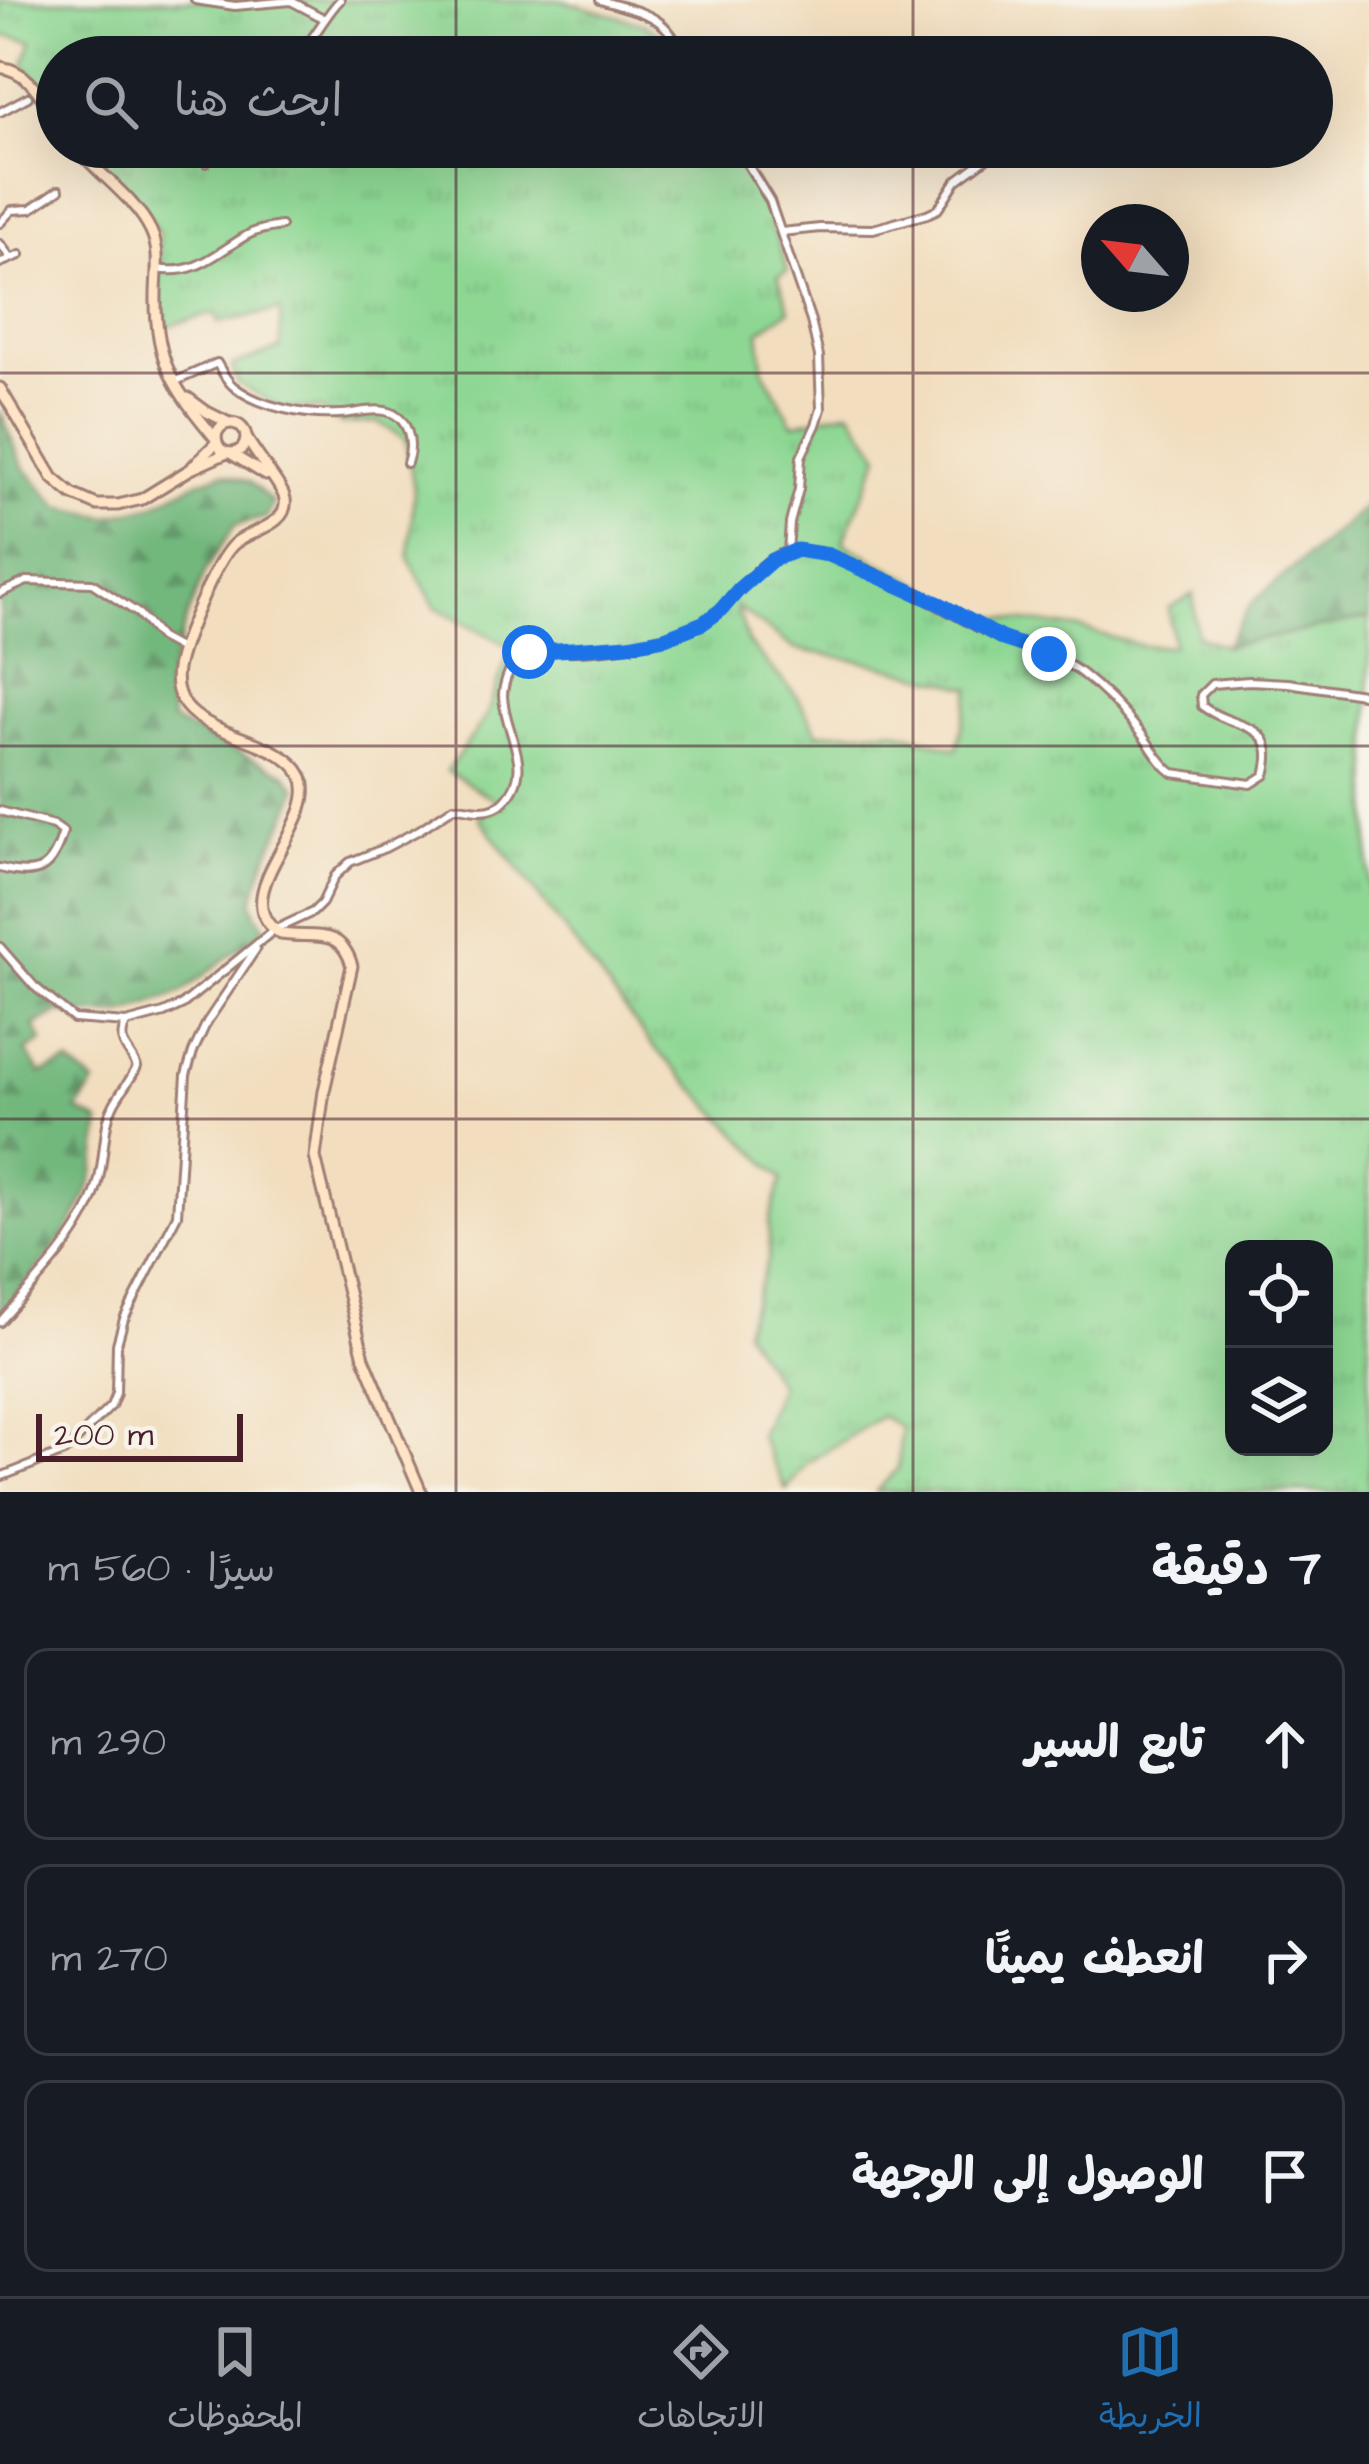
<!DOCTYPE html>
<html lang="ar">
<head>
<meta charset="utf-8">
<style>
	:root { --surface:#171b24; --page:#20242c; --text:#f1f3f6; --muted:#9ea1a6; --line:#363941; --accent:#1f6fb2 }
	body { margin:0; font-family:"Architects Daughter","Playpen Sans Arabic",sans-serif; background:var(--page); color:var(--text); direction:rtl }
	.controls { position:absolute; right:36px; bottom:36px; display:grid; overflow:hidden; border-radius:24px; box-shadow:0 12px 48px #0002 }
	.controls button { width:108px; height:108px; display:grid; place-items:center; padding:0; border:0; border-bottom:3px solid var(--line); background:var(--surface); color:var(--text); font:60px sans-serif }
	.compass { position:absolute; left:1081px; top:204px; width:108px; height:108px; border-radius:50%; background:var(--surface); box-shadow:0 12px 48px #0002; rotate:298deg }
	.scale { position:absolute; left:36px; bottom:30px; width:207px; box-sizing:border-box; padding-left:12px; border:6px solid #4a1f2b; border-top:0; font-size:33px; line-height:42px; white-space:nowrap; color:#4a1f2b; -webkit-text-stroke:9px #f7f3e8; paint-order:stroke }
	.stop { position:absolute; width:36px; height:36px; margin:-27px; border:9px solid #1a73e8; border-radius:50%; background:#fff }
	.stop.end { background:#1a73e8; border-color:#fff; box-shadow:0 3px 12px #0008 }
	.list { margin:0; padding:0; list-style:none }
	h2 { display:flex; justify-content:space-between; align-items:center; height:156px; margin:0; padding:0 48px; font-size:51px }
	h2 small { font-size:39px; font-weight:400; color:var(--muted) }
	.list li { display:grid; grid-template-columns:78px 1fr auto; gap:36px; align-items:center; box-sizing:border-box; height:192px; margin:0 24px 24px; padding:0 24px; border:3px solid var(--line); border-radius:24px }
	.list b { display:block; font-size:45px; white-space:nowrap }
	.list em { font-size:39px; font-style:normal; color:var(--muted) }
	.icon { flex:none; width:66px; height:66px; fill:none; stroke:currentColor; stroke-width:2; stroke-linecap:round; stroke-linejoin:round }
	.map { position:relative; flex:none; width:1369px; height:1492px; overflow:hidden; direction:ltr }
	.search { position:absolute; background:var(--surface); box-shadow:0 12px 48px #0002; left:36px; right:36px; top:36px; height:132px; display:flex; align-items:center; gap:30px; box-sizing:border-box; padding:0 42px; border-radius:66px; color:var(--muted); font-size:45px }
	.sheet { height:804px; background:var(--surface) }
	nav { display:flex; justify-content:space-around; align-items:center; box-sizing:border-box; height:168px; border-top:3px solid var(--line); background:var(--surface); font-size:33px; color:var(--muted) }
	nav a { display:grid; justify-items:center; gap:6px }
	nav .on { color:var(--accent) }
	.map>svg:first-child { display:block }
	.grass { fill:url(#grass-tufts); stroke:#6c7b5f; stroke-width:3; fill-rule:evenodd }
	.forest { fill:url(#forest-firs); stroke:#5e6c54; stroke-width:3 }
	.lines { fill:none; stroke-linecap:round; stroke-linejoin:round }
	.street-casing { stroke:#9e7e75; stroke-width:12 }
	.secondary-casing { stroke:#9e7e75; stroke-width:15 }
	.street { stroke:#fff; stroke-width:6 }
	.secondary { stroke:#ffe4c6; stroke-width:9 }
	.route { stroke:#1a73e8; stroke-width:15 }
	.grid { fill:none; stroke:#4a1f2b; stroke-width:3; stroke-opacity:0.55 }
</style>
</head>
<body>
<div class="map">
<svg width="1369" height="1492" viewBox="0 0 1369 1492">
	<defs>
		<pattern id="grass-tufts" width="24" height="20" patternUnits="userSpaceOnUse" patternTransform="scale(3)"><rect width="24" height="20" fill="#8dd793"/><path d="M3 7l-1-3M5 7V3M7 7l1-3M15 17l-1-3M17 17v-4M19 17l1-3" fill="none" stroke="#7bb87f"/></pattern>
		<pattern id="forest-firs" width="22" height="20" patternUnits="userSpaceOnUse" patternTransform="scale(3)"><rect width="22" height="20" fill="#72b87d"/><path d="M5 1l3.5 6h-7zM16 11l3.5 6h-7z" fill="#609567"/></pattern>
	</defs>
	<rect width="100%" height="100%" fill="#f7f3e8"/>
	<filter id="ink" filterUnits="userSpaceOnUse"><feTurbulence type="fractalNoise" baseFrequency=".00833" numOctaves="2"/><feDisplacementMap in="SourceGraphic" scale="24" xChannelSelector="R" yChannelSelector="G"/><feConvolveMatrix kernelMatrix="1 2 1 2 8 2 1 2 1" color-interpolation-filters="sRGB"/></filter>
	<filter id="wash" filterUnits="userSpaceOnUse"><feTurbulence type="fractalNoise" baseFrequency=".004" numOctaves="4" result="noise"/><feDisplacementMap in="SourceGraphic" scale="48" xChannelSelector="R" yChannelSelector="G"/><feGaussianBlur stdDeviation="2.7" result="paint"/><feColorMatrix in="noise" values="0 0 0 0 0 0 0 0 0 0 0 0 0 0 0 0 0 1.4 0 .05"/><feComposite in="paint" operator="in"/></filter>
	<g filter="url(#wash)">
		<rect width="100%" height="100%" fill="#f2debf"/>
		<g class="grass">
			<polygon points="0,0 561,0 645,24 665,39 676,57 57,57 57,108 24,64 32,41 0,35"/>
			<path d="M108 147H731L762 196 788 271 778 276 790 310 759 331 763 369 793 424 850 410 880 455 843 542 974 614 1082 629 1143 646H1173L1169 608 1193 594 1197 636 1225 646 1369 618V1492H876L898 1468 901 1428 882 1416 807 1463 786 1490 759 1435 779 1385 744 1330 769 1257V1222L782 1179 651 1044 479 817 503 805 447 771 486 717 511 647 435 607 409 559 414 489 406 440 378 422 341 424 320 409 282 408 237 383 232 366 281 348 280 310 218 323 216 313 160 328 159 233 136 200 95 159ZM737 607 795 649 872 663 971 688 957 749 893 730 818 733 796 695 748 643ZM1234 1249H1324V1447H1234Z"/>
		</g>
		<g class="forest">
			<path d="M0 411 23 466 59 507 107 517 151 506 198 482 223 473 250 482 273 503 267 517 235 525 207 568 187 617 166 685 172 721 286 774 297 788 289 812 266 858 252 902 256 914 265 928 181 993 121 1015 57 1013 34 1026 43 1041 26 1051 41 1074 69 1063 95 1084 77 1110 100 1122C98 1141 98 1161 92 1180 77 1229 33 1274 0 1314Z"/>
			<polygon points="1369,504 1369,618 1225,646 1252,603"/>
		</g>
	</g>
	<g filter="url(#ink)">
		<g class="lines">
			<defs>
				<g id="street">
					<polyline points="195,0 235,6 291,1 325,19"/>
					<path d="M600 0C641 13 667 13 683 57"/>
					<path d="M296 57C314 40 323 18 340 0"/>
					<polyline points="0,112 28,97"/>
					<polyline points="737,147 770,201 811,321 819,356 821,409 816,425 801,457 799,489 790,523 788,552"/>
					<polyline points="206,163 216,147"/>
					<polyline points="0,223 12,210 31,209 59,190"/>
					<polyline points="781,232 820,228 873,229 927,214 938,209 956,181 987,158"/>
					<polyline points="0,244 10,257"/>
					<polyline points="0,263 20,255"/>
					<path d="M157 269C195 276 214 255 244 237 255 230 268 228 281 226"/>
					<path d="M176 381 217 363C221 370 226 380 233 386 259 407 305 416 339 414 354 414 370 408 385 411 409 416 414 443 407 463"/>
					<polyline points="0,593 27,581 92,583 139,614 160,638 182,650"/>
					<path d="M0 811 53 825 63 832C52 870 39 878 0 868"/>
					<path d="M0 947 34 986 74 1019 126 1023 164 1013 183 1004 274 930 313 912 322 903 335 876 350 862 385 848 419 830 454 807C463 807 472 810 481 810 490 810 499 807 505 800 536 768 504 732 503 696 503 685 508 671 515 662 519 658 524 654 530 652 544 647 561 651 575 651 605 650 637 646 665 637 682 633 701 626 715 615 740 596 756 559 790 551 836 541 953 617 998 637 1027 649 1056 653 1081 673 1103 690 1122 710 1139 731 1151 745 1158 762 1173 773L1251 784 1265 775C1281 719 1233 731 1202 706L1201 695 1212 684 1249 681 1288 683 1369 695"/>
					<path d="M0 1322C32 1285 70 1249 90 1205 103 1178 102 1152 107 1124 111 1101 127 1087 137 1067 129 1047 116 1046 126 1023"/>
					<polyline points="0,1477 64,1452 111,1406 116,1393 117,1344 124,1319 177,1215 186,1075 193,1052 207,1022 256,949"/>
				</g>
				<g id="secondary">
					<path d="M0 67C31 72 40 96 57 120"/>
					<path d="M76 147C99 175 136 199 151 231 161 252 156 274 156 296 155 363 175 390 216 439"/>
					<polyline points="0,388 53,478 72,494 97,505 118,505 142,499 189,470 227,453"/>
					<polyline points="188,398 207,412 229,423"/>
					<circle cx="231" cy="438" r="15"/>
					<path d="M246 437C253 451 283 487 285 499 289 526 249 530 234 544 216 560 181 644 177 669 166 739 278 731 301 775 324 821 220 897 281 934 313 939 341 926 352 966L324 1091 315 1157 364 1358 421 1492"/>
					<polyline points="230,453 266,475"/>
					<polyline points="193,466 217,442"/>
				</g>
			</defs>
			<use href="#street" class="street-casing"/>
			<use href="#secondary" class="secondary-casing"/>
			<use href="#street" class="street"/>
			<use href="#secondary" class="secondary"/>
		</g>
	</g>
	<g class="lines" filter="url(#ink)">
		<polyline class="route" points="529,652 628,645 665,638 703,623 721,610 739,589 772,560 797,550 829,555 940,604 1003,639 1049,654"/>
	</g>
	<path class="grid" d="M456 0V57M913 0V57M456 147V1492M913 147V1492M0 373H1369M0 746H1369M0 1119H1369"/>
</svg>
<div class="controls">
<button><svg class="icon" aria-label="locate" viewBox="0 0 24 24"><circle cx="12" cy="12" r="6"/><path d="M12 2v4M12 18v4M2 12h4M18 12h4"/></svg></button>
<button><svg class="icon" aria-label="layers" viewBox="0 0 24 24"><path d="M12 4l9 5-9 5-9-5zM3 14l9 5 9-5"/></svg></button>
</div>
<svg class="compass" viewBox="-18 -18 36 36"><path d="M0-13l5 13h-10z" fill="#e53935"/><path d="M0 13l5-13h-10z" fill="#9ea1a6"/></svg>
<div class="scale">200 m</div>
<div class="stop" style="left:529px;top:652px"></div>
<div class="stop end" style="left:1049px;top:654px"></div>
<div class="search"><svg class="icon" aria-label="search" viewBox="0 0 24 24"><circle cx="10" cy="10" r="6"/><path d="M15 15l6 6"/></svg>ابحث هنا</div>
</div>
<section class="sheet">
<h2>7 دقيقة<small>سيرًا · 560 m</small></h2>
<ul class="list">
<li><svg class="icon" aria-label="ahead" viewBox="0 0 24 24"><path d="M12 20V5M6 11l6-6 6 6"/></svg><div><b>تابع السير</b></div><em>290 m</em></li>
<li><svg class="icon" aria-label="right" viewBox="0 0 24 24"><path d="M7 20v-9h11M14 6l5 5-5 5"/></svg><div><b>انعطف يمينًا</b></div><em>270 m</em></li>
<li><svg class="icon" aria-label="arrive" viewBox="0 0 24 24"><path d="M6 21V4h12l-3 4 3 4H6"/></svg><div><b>الوصول إلى الوجهة</b></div></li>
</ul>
</section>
<nav>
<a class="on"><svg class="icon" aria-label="map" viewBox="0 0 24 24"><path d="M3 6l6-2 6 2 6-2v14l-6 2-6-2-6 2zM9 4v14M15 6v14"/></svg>الخريطة</a>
<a><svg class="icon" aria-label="directions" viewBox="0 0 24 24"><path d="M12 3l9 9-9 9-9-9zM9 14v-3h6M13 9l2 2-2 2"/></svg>الاتجاهات</a>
<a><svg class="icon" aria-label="saved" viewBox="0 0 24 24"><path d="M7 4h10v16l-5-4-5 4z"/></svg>المحفوظات</a>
</nav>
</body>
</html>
